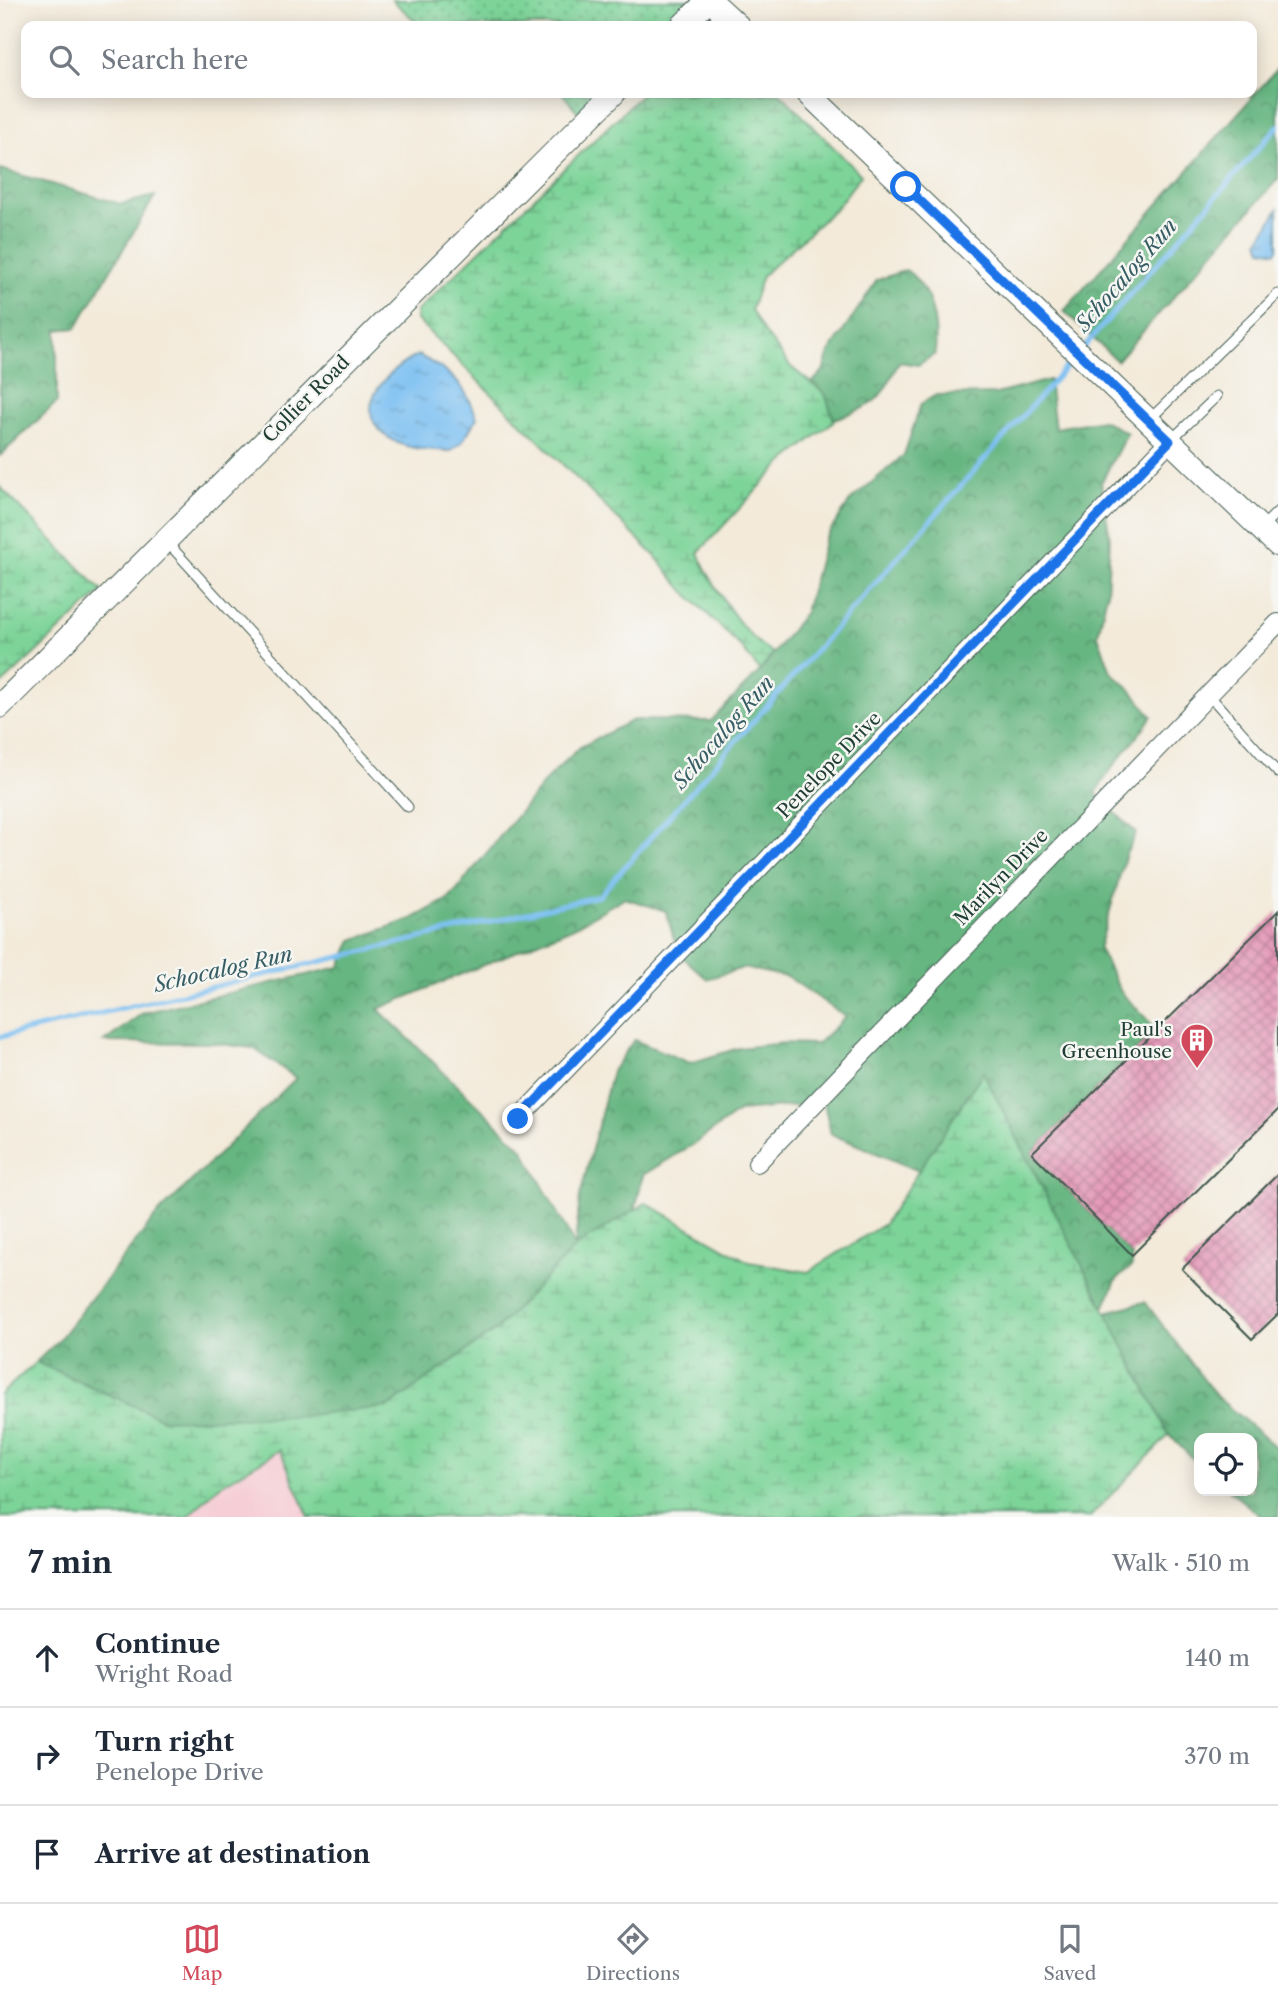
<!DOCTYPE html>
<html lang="en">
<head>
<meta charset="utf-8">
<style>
	:root { --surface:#fff; --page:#f6f6f7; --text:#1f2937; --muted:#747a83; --line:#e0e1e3; --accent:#d1495b }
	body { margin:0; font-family:"Libre Caslon Text",serif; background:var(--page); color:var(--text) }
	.controls { position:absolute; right:21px; bottom:21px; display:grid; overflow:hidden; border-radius:14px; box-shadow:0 4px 18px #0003 }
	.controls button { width:63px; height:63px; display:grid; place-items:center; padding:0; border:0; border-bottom:2px solid var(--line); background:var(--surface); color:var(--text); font:35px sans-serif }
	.stop { position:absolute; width:21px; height:21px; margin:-16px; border:5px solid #1a73e8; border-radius:50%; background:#fff }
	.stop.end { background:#1a73e8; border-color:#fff; box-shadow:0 2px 7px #0008 }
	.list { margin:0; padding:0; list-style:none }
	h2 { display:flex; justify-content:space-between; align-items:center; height:91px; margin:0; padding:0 28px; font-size:30px }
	h2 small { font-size:23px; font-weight:400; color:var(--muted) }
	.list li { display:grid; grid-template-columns:46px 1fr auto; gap:21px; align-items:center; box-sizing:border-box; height:98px; padding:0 28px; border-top:2px solid var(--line) }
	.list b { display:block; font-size:26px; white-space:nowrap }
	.list p { margin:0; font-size:23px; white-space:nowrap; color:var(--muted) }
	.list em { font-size:23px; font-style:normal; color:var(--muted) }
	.icon { flex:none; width:38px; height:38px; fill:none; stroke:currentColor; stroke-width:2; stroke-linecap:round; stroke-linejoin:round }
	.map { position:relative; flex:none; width:1278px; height:1517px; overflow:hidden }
	.search { position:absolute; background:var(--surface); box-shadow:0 4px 18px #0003; left:21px; right:21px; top:21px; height:77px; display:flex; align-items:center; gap:18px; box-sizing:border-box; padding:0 24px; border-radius:14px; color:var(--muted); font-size:26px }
	.sheet { height:385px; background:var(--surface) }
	nav { display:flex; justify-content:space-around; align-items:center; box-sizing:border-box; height:98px; border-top:2px solid var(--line); background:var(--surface); font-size:19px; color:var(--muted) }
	nav a { display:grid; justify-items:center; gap:4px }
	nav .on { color:var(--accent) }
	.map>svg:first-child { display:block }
	.built { fill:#f6cfd6 }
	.grass { fill:url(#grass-dots); stroke:#4e8866; stroke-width:2 }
	.forest { fill:url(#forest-crowns); stroke:#427a5a; stroke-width:2; fill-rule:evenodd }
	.wetland { fill:url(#wetland-marsh); stroke:#4e8866; stroke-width:2 }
	.water { fill:url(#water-ripples); stroke:#4d7e93; stroke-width:2 }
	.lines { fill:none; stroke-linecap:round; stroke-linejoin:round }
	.stream { stroke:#7bc0f2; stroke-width:5 }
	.building { fill:url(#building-cross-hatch) }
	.service-casing { stroke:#3f574d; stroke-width:11 }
	.minor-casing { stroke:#3f574d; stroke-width:20 }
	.tertiary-casing { stroke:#3f574d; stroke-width:25 }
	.service { stroke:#fff; stroke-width:9 }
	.minor { stroke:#fff; stroke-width:18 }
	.tertiary { stroke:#fff; stroke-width:23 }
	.route { stroke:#1a73e8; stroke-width:9 }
	.labels { text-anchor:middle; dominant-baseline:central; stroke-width:5; stroke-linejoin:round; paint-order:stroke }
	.street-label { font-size:19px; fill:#1f3d34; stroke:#f6f6f2 }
	.poi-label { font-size:19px; fill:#1f3d34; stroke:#f6f6f2; text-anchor:end }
	.water-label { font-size:21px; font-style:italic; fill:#365e64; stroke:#f6f6f2 }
</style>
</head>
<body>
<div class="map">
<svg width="1278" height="1517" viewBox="0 0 1278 1517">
	<defs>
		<pattern id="grass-dots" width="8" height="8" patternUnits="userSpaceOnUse" patternTransform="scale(1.75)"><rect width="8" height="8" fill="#7dd499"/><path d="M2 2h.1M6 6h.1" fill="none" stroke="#66ad7e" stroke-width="1.8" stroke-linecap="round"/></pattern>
		<pattern id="forest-crowns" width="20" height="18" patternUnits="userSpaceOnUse" patternTransform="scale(1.75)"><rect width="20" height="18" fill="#66b681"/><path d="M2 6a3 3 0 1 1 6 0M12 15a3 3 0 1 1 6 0" fill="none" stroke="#53956a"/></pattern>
		<pattern id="wetland-marsh" width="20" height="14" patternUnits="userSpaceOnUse" patternTransform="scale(1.75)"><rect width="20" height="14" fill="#7dd499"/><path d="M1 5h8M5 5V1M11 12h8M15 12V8" fill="none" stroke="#66ad7e"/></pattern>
		<pattern id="water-ripples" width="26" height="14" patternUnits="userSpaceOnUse" patternTransform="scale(1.75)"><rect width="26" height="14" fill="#7bc0f2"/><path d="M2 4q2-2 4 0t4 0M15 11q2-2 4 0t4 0" fill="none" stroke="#649dc5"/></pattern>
		<pattern id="building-cross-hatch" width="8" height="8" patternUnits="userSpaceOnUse" patternTransform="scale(1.75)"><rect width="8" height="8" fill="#e498b7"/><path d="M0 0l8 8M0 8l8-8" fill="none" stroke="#b87d96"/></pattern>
	</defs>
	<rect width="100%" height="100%" fill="#f6f6f2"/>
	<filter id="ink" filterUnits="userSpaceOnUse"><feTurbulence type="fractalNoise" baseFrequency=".0143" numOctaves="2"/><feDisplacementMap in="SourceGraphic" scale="14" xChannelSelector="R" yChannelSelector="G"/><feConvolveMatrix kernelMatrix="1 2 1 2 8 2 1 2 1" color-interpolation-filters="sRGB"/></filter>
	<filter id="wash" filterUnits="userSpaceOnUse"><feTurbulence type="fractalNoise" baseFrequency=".00686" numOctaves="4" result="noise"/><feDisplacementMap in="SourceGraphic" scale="28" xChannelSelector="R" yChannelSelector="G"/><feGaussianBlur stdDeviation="1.57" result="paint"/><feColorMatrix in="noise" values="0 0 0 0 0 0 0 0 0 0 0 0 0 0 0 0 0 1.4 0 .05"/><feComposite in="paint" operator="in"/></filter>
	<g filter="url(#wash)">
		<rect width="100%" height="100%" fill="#f3eada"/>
		<polygon class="built" points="280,1450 309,1517 188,1517 218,1486"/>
		<g class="grass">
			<polygon points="392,0 688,0 662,26 421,26"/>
			<polygon points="562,93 597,93 578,112"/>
		</g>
		<g class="forest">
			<polygon points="1278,68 1278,179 1117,361 1064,311"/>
			<polygon points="0,169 121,204 155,196 76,328 57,330 57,402 0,456"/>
			<path d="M906 270C932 289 938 323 935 354L918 365 899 362C879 403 877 404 834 419L825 394 812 383 823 371 829 353 877 280Z"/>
			<path d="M1049 380 1055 428 1103 420 1127 433 1101 483 1110 538 1107 593 1098 635 1111 672 1132 691 1152 716C1135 743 1110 765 1096 794L1136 833 1126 854 1099 949 1121 992 1157 1030 1032 1153 1132 1255V1266L1116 1280 1104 1308 983 1072 919 1171 831 1134 824 1103 740 1111 694 1144 643 1175 635 1210 575 1247 497 1329 388 1407 280 1450 173 1424 36 1362 57 1342 156 1216 296 1078 253 1048 212 1043 104 1042 143 1013 340 967 352 940 412 919 450 898 547 779 580 747 633 720 711 721 760 671 805 612 825 539 850 501 904 455 921 404 936 395 996 394ZM624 898 666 911 678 953 707 979 743 968 788 977 846 1017 817 1044 784 1043 739 1048 690 1063 634 1040 612 1071 580 1196 575 1246 523 1149 378 1009 574 927Z"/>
			<polygon points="1145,1302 1217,1397 1278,1449 1278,1517 1262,1517 1230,1491 1252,1491 1252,1438 1199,1438 1199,1465 1169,1435 1106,1312"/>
		</g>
		<g class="wetland">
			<path d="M643 93H780L861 175 837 207 762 276 751 310 762 329 791 367 825 394 834 421 781 464 698 553C712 584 743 637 773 653L760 671 741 647 685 592 655 556 417 320 416 312Z"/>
			<polygon points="0,487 102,591 0,686"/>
			<polygon points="983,1072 1169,1435 1090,1517 309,1517 280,1450 219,1486 188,1517 0,1517 0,1395 36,1362 165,1420 296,1416 388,1407 497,1329 575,1247 646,1203 749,1262 808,1272 884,1224"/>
		</g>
		<g class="water">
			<polygon points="1278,209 1278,249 1276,252 1262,249 1259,241"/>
			<path d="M418 355C449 371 466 384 477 418L462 442 451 451C433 450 408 450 392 440 346 412 385 371 418 355Z"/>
		</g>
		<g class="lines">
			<g class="stream">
				<polyline points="1083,348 1278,126"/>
				<polyline points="0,1037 599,896 1074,358"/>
			</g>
		</g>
		<g id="blocks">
			<g class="building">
				<polygon points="1278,911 1278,1110 1132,1255 1032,1153"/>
				<polygon points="1278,1174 1278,1314 1252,1339 1182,1269"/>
			</g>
		</g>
	</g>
	<g filter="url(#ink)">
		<use href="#blocks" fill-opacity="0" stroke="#3f574d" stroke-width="2"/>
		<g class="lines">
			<defs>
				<g id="service">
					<polyline points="1149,420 1278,294"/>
					<polyline points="1171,440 1217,396"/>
					<polyline points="1262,527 1278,511"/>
					<polyline points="167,542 408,807"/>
					<polyline points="1208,694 1278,773"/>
				</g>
				<g id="minor">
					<polyline points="518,1119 1170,441"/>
					<polyline points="757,1163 1278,623"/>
				</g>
				<g id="tertiary">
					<polyline points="710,0 738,26"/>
					<polyline points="682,26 709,0"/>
					<polyline points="808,93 1278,545"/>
					<polyline points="0,706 614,93"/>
				</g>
			</defs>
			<use href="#service" class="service-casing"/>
			<use href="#minor" class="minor-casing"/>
			<use href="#tertiary" class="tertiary-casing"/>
			<use href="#service" class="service"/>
			<use href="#minor" class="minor"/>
			<use href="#tertiary" class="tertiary"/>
		</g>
	</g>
	<g class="lines" filter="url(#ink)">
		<polyline class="route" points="518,1119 1170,441 906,187"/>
	</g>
	<defs>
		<symbol id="building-pin" viewBox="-11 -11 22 30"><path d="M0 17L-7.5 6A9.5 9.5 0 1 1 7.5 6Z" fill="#d1495b" stroke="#f6f6f2"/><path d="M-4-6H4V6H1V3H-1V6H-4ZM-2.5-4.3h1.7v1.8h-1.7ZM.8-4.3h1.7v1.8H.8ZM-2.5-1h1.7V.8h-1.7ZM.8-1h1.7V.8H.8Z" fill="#fff"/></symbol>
	</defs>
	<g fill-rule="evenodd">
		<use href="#building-pin" x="1178" y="1021" width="38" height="52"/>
	</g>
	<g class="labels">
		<g class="street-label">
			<text transform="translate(306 399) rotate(-45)">Collier Road</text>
			<text transform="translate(829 765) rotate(-46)">Penelope Drive</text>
			<text transform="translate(1001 877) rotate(-46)">Marilyn Drive</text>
		</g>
		<g class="poi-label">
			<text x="1172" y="1029">Paul's<tspan x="1172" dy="22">Greenhouse</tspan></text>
		</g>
		<g class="water-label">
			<text transform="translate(1126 275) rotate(-49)">Schocalog Run</text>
			<text transform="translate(723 732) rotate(-49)">Schocalog Run</text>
			<text transform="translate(223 969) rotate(-13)">Schocalog Run</text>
		</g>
	</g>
</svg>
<div class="controls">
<button><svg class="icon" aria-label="locate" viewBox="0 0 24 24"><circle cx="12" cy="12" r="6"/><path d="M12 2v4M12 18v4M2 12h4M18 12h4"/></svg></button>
</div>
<div class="stop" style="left:906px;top:187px"></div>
<div class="stop end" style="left:518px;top:1119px"></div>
<div class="search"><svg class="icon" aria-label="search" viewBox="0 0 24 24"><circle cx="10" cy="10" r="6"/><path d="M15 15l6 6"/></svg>Search here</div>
</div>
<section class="sheet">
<h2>7 min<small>Walk · 510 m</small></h2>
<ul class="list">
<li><svg class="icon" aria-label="ahead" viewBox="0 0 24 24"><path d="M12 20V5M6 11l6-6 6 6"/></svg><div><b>Continue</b><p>Wright Road</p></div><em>140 m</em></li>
<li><svg class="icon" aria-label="right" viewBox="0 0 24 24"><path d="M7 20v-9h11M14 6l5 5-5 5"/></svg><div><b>Turn right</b><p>Penelope Drive</p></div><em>370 m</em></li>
<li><svg class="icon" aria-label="arrive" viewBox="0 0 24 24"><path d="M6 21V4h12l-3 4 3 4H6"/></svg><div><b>Arrive at destination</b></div></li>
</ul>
</section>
<nav>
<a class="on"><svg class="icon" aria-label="map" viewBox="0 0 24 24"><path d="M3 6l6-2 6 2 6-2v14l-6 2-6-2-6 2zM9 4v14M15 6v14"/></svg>Map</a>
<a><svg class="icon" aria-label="directions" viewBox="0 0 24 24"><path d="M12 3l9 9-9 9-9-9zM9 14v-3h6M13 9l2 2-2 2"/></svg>Directions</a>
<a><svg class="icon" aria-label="saved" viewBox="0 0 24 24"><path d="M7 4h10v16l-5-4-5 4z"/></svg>Saved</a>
</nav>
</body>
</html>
